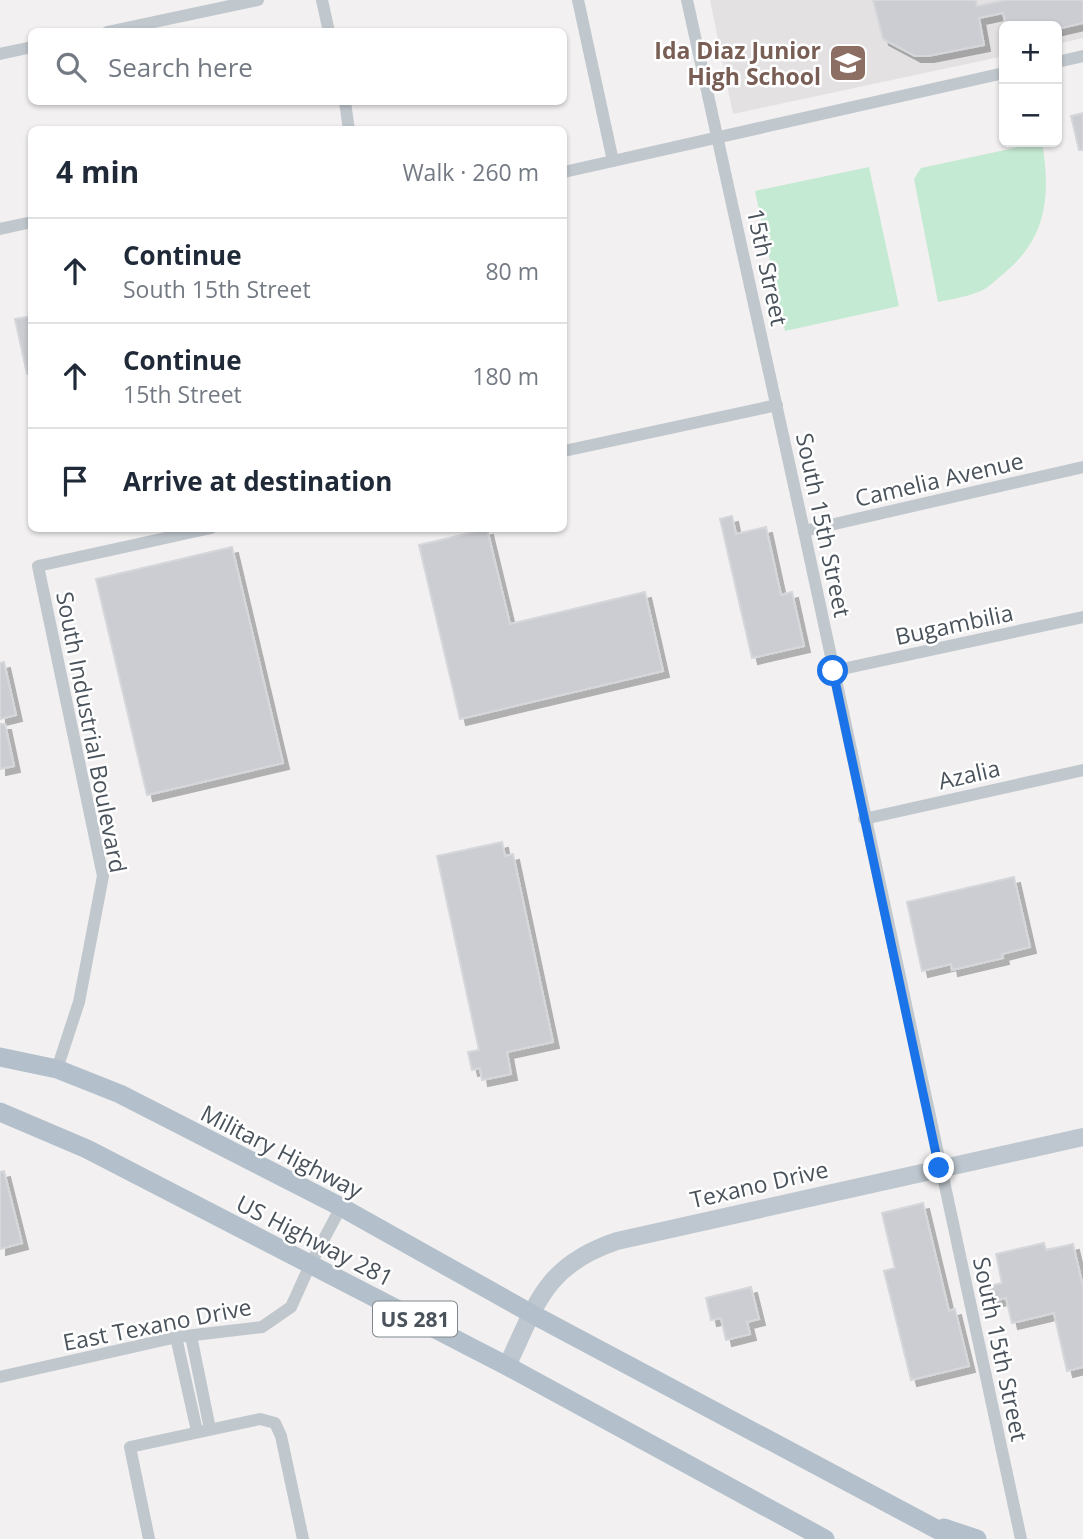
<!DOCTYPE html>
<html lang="en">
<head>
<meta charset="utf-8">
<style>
	:root { --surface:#fff; --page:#f6f6f7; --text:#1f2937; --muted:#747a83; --line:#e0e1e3 }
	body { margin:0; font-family:"Open Sans",sans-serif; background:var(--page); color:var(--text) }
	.controls { position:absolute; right:21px; top:21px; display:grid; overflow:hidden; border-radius:10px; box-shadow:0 2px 5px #0004 }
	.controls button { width:63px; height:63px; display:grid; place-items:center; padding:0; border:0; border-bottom:2px solid var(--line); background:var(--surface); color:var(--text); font:35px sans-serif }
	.stop { position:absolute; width:21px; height:21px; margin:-16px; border:5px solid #1a73e8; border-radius:50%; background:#fff }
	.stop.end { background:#1a73e8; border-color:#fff; box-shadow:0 2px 7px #0008 }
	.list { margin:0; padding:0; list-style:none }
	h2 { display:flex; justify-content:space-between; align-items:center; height:91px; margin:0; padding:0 28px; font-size:30px }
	h2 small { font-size:23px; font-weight:400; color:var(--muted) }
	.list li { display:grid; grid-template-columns:46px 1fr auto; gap:21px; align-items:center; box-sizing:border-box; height:105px; padding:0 28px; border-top:2px solid var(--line) }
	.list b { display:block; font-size:26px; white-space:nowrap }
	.list p { margin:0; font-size:23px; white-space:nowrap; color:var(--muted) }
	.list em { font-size:23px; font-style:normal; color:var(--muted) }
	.icon { flex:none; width:38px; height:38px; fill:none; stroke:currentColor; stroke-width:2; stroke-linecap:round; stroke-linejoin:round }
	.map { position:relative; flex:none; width:1083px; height:1539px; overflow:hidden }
	.search { position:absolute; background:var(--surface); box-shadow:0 2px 5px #0004; left:28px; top:28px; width:539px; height:77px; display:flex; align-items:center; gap:18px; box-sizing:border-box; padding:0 24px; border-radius:10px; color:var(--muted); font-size:26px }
	.panel { position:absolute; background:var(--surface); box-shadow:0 2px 5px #0004; left:28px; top:126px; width:539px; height:406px; border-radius:10px }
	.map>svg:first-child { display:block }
	.education { fill:#e3e1e1 }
	.green { fill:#c5ead3 }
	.building { fill:#cbcdd2; stroke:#d5d7db; stroke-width:2; filter:url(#shadow) }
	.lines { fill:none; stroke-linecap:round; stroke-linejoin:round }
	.street { stroke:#c0c7cd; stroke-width:12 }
	.secondary { stroke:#bec7cf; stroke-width:18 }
	.primary { stroke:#b3c0cb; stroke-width:19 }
	.route { stroke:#1a73e8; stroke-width:9 }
	.labels { text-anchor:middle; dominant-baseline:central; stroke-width:5; stroke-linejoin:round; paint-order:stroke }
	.shield { fill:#fff; stroke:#80878c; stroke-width:2 }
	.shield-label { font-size:21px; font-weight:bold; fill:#4a535b }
	.education-label { font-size:23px; font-weight:bold; fill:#785e54; stroke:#fff; text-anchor:end }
	.street-label { font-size:23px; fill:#4a535b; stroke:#fff }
</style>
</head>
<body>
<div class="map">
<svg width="1083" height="1539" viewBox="0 0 1083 1539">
	<defs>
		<filter id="shadow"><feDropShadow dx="6" dy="6" stdDeviation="0" flood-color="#0004"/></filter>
	</defs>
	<rect width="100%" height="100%" fill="#f2f0f0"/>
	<polygon class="education" points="710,0 1083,0 1083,38 1057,44 1057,26 1004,26 1004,56 733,114"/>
	<g class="green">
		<path d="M1042 142C1051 196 1047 239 1002 275 997 279 991 285 985 289 971 296 953 299 938 302L914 179 921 168Z"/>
		<polygon points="869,167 899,306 785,331 755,191"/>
	</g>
	<g class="building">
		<polygon points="873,0 976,0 977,6 1006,0 1083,0 1083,23 1057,29 1057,26 1006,26 1003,13 979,18 984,45 928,56 915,56 883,39"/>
		<polygon points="1083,113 1083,150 1079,150 1071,116"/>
		<polygon points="32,316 32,374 27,374 15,319"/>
		<polygon points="732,516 736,534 766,527 781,595 792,592 804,646 752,658 720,519"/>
		<polygon points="487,529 510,624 645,592 663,671 460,719 419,545"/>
		<polygon points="232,547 283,763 147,795 96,579"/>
		<polygon points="4,662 16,715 0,719 0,663"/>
		<polygon points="0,724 5,724 14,766 0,769"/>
		<polygon points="502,842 505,856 513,854 553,1042 507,1052 511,1074 482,1080 480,1068 472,1070 468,1052 479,1050 437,856"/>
		<polygon points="1014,877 1030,947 1002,954 1003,958 952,970 951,964 922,971 907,902"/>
		<polygon points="4,1171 22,1243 0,1249 0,1172"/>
		<polygon points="923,1203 949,1311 955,1309 969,1366 911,1380 884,1271 895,1268 882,1213"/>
		<polygon points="1044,1243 1046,1250 1073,1244 1083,1287 1083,1367 1067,1371 1054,1313 1012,1323 1006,1298 993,1301 989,1286 1002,1283 996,1254"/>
		<polygon points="751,1287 759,1319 747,1322 750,1334 726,1340 721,1318 711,1320 706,1298"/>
	</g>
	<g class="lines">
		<g class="street">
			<polyline points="322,0 329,32"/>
			<polyline points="578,0 613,161"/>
			<path d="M687 0C803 512 908 1026 1021 1539"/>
			<polyline points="107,32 258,0"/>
			<polyline points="0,54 32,47"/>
			<polyline points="1057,62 1083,56"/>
			<polyline points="345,102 349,130"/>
			<polyline points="564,172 1004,73"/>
			<polyline points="0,229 32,222"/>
			<polyline points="564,451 777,405"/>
			<polyline points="804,531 1083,467"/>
			<polyline points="833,671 1083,617"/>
			<polyline points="864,819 1083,770"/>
			<polyline points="57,1069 79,1002 103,876 38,566 211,528"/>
			<polyline points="191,1336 210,1429"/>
			<polyline points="176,1337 197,1431"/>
			<polyline points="0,1377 177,1337 262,1327 291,1307 310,1265 341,1207"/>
			<polyline points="149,1539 130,1447 260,1419 275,1423 281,1436 303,1539"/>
		</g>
		<path class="secondary" d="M507 1366C537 1303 545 1265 617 1241L1083 1137"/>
		<g class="primary">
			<polyline points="0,1057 57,1069 120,1094 341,1207 532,1314 955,1539"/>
			<polyline points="0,1112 87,1149 507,1366 825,1539"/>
			<polyline points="944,1528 977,1539"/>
		</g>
	</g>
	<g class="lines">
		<polyline class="route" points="833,671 939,1168"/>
	</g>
	<defs>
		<symbol id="school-square" viewBox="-11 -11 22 22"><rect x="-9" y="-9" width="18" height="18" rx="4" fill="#8d6e63" stroke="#fff"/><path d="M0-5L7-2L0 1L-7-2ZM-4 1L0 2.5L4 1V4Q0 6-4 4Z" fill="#fff"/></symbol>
	</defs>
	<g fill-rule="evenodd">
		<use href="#school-square" x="826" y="41" width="44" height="44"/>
	</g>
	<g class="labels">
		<rect class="shield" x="373" y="1301.5" width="84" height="35" rx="5"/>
		<g class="shield-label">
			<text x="415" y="1319">US 281</text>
		</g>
		<g class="education-label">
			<text x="821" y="50">Ida Diaz Junior<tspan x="821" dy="26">High School</tspan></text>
		</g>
		<g class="street-label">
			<text transform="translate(768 267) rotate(78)">15th Street</text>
			<text transform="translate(939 479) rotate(-13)">Camelia Avenue</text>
			<text transform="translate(824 525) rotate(78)">South 15th Street</text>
			<text transform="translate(954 624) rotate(-12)">Bugambilia</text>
			<text transform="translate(92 732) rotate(79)">South Industrial Boulevard</text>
			<text transform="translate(969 774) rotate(-13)">Azalia</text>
			<text transform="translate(282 1151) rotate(27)">Military Highway</text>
			<text transform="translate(759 1184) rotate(-13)">Texano Drive</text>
			<text transform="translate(315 1240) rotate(27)">US Highway 281</text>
			<text transform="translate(157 1324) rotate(-11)">East Texano Drive</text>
			<text transform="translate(1001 1349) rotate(78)">South 15th Street</text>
		</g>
	</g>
</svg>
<div class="controls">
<button>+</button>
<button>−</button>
</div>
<div class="stop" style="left:833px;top:671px"></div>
<div class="stop end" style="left:939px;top:1168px"></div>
<div class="search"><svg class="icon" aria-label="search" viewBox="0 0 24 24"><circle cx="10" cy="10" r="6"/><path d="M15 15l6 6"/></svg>Search here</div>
<section class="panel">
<h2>4 min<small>Walk · 260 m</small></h2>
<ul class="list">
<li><svg class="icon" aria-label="ahead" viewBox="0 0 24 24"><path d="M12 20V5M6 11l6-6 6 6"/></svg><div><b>Continue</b><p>South 15th Street</p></div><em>80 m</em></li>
<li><svg class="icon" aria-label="ahead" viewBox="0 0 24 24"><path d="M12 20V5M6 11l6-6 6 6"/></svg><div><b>Continue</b><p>15th Street</p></div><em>180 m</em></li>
<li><svg class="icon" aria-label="arrive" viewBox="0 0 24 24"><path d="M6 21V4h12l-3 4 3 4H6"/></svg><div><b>Arrive at destination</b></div></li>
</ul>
</section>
</div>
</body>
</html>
